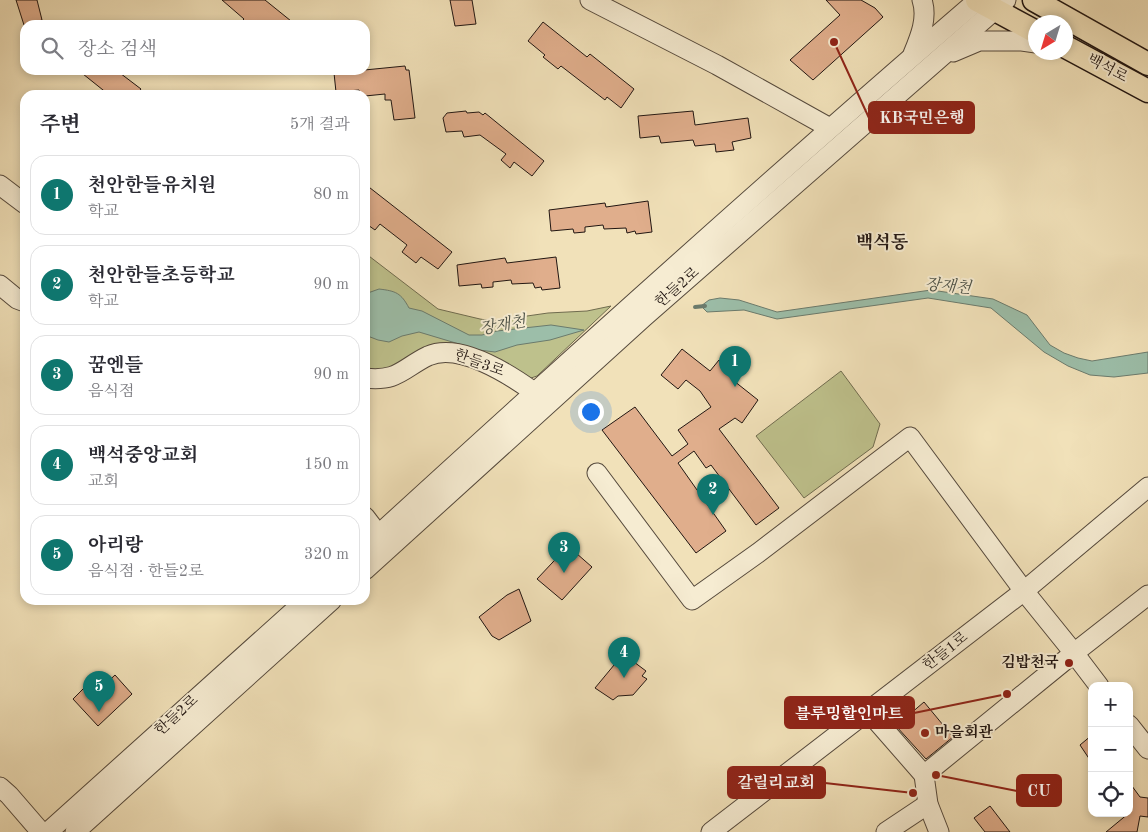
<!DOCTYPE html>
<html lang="ko">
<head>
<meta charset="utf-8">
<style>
	:root { --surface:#fff; --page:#f7f7f7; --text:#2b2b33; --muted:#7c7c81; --line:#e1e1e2; --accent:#0f766e }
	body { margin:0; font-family:"Old Standard TT","Noto Serif KR",serif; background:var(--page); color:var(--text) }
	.controls { position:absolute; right:15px; bottom:15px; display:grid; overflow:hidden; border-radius:10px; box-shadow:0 2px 8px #0003 }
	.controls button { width:45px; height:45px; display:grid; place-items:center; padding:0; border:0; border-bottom:1px solid var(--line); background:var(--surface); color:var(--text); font:25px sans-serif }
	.compass { position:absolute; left:1028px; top:15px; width:45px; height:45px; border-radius:50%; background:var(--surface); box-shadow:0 2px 8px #0003; rotate:218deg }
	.you { position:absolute; left:590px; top:411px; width:18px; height:18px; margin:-12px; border:4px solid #fff; border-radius:50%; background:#1a73e8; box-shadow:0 0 0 8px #1a73e833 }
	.badge { display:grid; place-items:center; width:32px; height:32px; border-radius:50%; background:var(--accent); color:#fff; font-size:16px; font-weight:700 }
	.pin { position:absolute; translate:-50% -41px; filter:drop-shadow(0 1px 2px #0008) }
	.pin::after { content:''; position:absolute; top:26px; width:18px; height:15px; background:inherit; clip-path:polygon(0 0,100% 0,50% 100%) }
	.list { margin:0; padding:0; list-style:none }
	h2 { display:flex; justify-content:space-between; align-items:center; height:65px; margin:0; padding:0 20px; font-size:21px }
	h2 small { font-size:16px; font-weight:400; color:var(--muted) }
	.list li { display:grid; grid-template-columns:32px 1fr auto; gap:15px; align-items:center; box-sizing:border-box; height:80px; margin:0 10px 10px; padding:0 10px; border:1px solid var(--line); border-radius:15px }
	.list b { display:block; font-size:19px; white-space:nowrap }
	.list p { margin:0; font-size:16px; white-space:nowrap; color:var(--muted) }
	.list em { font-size:16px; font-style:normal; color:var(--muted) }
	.icon { flex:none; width:28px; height:28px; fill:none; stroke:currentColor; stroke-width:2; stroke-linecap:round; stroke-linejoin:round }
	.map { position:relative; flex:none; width:1148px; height:832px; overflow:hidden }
	.search { position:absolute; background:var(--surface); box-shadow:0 2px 8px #0003; left:20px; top:20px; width:350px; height:55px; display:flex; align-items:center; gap:12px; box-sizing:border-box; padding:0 18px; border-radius:15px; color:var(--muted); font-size:19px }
	.panel { position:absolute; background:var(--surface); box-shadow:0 2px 8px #0003; left:20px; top:90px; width:350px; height:515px; border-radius:15px }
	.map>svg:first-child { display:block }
	.green { fill:#bec18c; stroke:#706c4f }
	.water { fill:#9cbea9; stroke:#6b7b6d }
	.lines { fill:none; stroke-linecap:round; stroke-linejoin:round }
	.stream { stroke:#6b7b6d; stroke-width:4 }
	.building { fill:#e0ae8c; stroke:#211612 }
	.minor-casing { stroke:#55493c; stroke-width:21 }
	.major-casing { stroke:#211612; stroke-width:25 }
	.minor { stroke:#f6ecd2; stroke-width:19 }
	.major { stroke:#f1e1b9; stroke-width:22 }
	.poi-dot { fill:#8f2418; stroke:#f6ecd2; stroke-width:2 }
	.labels { text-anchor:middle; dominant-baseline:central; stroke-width:4; stroke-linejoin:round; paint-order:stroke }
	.street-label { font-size:15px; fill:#211612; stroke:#f6ecd2 }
	.poi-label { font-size:15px; font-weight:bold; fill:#211612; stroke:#f6ecd2; text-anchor:end }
	.water-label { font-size:16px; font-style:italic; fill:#4c5147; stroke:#f6ecd2 }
	.quarter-label { font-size:18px; font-weight:bold; fill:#211612; stroke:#f6ecd2 }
	.leader { fill:none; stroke:#8f2418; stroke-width:2 }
	.callout-dot { fill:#8f2418; stroke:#f6ecd2; stroke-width:2 }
	.callout { fill:#8f2418; stroke:#8f2418; stroke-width:2 }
	.callout-label { font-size:16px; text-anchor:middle; font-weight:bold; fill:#fff }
</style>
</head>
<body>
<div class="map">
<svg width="1148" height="832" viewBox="0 0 1148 832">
	<rect width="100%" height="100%" fill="#f1e1b9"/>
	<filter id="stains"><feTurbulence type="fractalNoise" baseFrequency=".004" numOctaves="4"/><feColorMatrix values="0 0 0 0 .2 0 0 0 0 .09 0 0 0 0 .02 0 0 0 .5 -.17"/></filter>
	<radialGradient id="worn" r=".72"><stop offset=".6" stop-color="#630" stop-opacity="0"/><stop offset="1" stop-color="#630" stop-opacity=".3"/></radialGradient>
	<g class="green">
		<polygon points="365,253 438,309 480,319 492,321 548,313 587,311 611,306 537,376 531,378 520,376 481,355 365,373"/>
		<polygon points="841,371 880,424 873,447 804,498 756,436"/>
	</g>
	<g class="water">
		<path d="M379 289C396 291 401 293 409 308L422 311 469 335H482L497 331 551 325 584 330 550 340 517 345 495 352 479 350 419 332 402 336 389 342 378 340 365 335V294Z"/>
		<polygon points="931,290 993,299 1027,315 1050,345 1064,353 1078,358 1092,361 1148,352 1148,373 1114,377 1090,375 1068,366 1044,352 991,308 928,298 777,319 744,310 707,312 701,306 709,300 720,298 739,300 777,312"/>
	</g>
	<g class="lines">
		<polyline class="stream" points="695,307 705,306"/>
	</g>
	<g class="building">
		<polygon points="16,0 37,0 42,20 24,25"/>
		<polygon points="222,0 265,0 296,25 250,25 243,20 244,19"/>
		<polygon points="450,0 472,0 476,24 455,26"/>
		<polygon points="826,0 861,0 875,8 883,17 813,80 790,60 840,15"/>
		<polygon points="543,22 587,57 590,54 634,89 621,108 607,97 605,100 561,66 558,69 543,57 545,55 528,41"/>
		<polygon points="405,66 406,70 409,70 415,118 394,120 391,100 385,100 385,94 365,96 361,95 359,90 336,92 334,73"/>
		<polygon points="78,70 116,70 141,89 136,95 116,95 110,91 108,94"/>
		<polygon points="466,111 467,113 479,112 483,115 485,113 544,161 532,176 514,162 510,168 501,160 506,154 480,135 464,137 462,131 446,132 443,118 447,113"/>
		<polygon points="693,111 695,125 748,118 751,138 732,142 734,150 716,152 715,144 695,146 693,140 661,143 659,136 640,138 638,116"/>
		<polygon points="365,184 452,252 438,269 421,257 416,263 402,252 407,245 380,224 375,230 365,223"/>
		<polygon points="648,201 652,232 636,234 635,231 627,233 626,228 604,229 603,225 585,227 585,232 574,233 573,229 551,231 549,210 605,203 606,207"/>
		<polygon points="556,257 560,288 542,290 541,287 535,288 533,283 512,284 511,280 493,282 493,287 482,288 481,284 459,286 457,265 505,258 507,263"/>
		<polygon points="682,349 710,371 719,360 735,372 734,381 758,400 742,423 735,418 719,429 779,508 756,525 711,465 706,468 694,451 678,463 726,531 696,553 602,430 635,407 672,456 688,444 678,430 711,407 700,391 686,380 678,389 661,375"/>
		<polygon points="568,546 592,567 562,600 537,579"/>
		<polygon points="519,589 531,621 499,640 492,636 479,617 507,595"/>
		<polygon points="624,653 629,657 635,655 634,662 646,671 642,676 647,679 633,695 618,696 613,700 595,688"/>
		<polygon points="115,675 132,694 98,726 73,699 92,680 100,689"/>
		<polygon points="924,702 953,737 926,759 896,726"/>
		<polygon points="1092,735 1092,763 1080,745"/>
		<polygon points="1129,782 1140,797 1148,798 1148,817 1140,816 1137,832 1106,832 1129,813"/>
		<polygon points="990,806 1010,832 985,832 974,818"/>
	</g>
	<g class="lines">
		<defs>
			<g id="minor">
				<polyline points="590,0 717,65 830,128"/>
				<polyline points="953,52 979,41 1022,41 1036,43"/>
				<path d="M913 54C920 37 928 18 922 0"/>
				<polyline points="0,185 25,204"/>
				<polyline points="0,285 17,299 25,302"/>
				<path d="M365 378C398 382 403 368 428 356 459 342 509 374 534 392"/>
				<polyline points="597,473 692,600 758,553 910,437 1024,591 1074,653 1148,595"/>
				<polyline points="365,517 378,534"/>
				<path d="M365 547C567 362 770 179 978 0"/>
				<polyline points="365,570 644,317 1006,0"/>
				<polyline points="869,712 924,775 1074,653 1099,686"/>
				<polyline points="1129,725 1148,749"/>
				<polyline points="924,775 928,804 939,832"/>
				<polyline points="0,787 9,795 41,832"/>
				<polyline points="48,832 306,600"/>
				<polyline points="75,832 332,600"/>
				<polyline points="711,832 1024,591 1148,487"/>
				<polyline points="886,832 928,804"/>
			</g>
			<g id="major">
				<polyline points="977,0 1036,32"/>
				<polyline points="1034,0 1148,64"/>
				<polyline points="1066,47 1148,91"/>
			</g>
		</defs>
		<use href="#minor" class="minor-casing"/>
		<use href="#major" class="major-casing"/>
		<use href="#minor" class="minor"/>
		<use href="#major" class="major"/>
	</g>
	<g class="poi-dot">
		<circle cx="1069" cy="663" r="5"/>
		<circle cx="925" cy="733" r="5"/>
	</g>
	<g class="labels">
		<g class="street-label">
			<text transform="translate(1107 69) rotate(28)">백석로</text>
			<text transform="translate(678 288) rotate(-41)">한들2로</text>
			<text transform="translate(479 364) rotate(20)">한들3로</text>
			<text transform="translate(946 652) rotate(-38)">한들1로</text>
			<text transform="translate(177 716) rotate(-42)">한들2로</text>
		</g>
		<g class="poi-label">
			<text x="1059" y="663">김밥천국</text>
			<text x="935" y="733" text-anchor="start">마을회관</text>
		</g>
		<g class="water-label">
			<text transform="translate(948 287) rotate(5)">장재천</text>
			<text transform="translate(503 326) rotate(-10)">장재천</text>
		</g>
		<g class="quarter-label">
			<text x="882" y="243">백석동</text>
		</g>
	</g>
	<path class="leader" d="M834 42L869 118M1007 694L914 713M913 793L825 783M936 775L1017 791"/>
	<g class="callout-dot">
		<circle cx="834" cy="42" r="5"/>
		<circle cx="1007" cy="694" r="5"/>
		<circle cx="913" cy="793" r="5"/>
		<circle cx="936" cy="775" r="5"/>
	</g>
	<g class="callout">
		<rect x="869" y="102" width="105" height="31" rx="5"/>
		<rect x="785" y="697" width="129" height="31" rx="5"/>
		<rect x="728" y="767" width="97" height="31" rx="5"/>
		<rect x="1017" y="775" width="44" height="31" rx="5"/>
	</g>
	<g class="callout-label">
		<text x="922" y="123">KB국민은행</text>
		<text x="849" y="719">블루밍할인마트</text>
		<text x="776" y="788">갈릴리교회</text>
		<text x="1039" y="796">CU</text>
	</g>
	<rect width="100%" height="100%" filter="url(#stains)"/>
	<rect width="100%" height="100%" fill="url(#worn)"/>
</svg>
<div class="controls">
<button>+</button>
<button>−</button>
<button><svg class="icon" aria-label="locate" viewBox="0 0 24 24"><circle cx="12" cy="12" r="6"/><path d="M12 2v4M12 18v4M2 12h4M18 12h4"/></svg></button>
</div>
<svg class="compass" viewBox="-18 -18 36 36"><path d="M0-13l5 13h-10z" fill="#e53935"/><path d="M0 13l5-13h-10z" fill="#7c7c81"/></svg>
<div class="you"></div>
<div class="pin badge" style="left:735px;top:387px">1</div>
<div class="pin badge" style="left:713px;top:515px">2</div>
<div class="pin badge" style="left:564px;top:573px">3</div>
<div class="pin badge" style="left:624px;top:678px">4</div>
<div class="pin badge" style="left:99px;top:712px">5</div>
<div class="search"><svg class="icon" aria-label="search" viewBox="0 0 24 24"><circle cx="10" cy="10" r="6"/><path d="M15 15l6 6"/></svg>장소 검색</div>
<section class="panel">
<h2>주변<small>5개 결과</small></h2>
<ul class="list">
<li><span class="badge">1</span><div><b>천안한들유치원</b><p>학교</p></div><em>80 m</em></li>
<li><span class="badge">2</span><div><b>천안한들초등학교</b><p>학교</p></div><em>90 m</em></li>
<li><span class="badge">3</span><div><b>꿈엔들</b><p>음식점</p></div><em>90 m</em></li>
<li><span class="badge">4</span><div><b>백석중앙교회</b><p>교회</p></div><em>150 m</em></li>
<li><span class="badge">5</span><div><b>아리랑</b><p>음식점 · 한들2로</p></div><em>320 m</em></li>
</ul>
</section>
</div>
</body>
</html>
